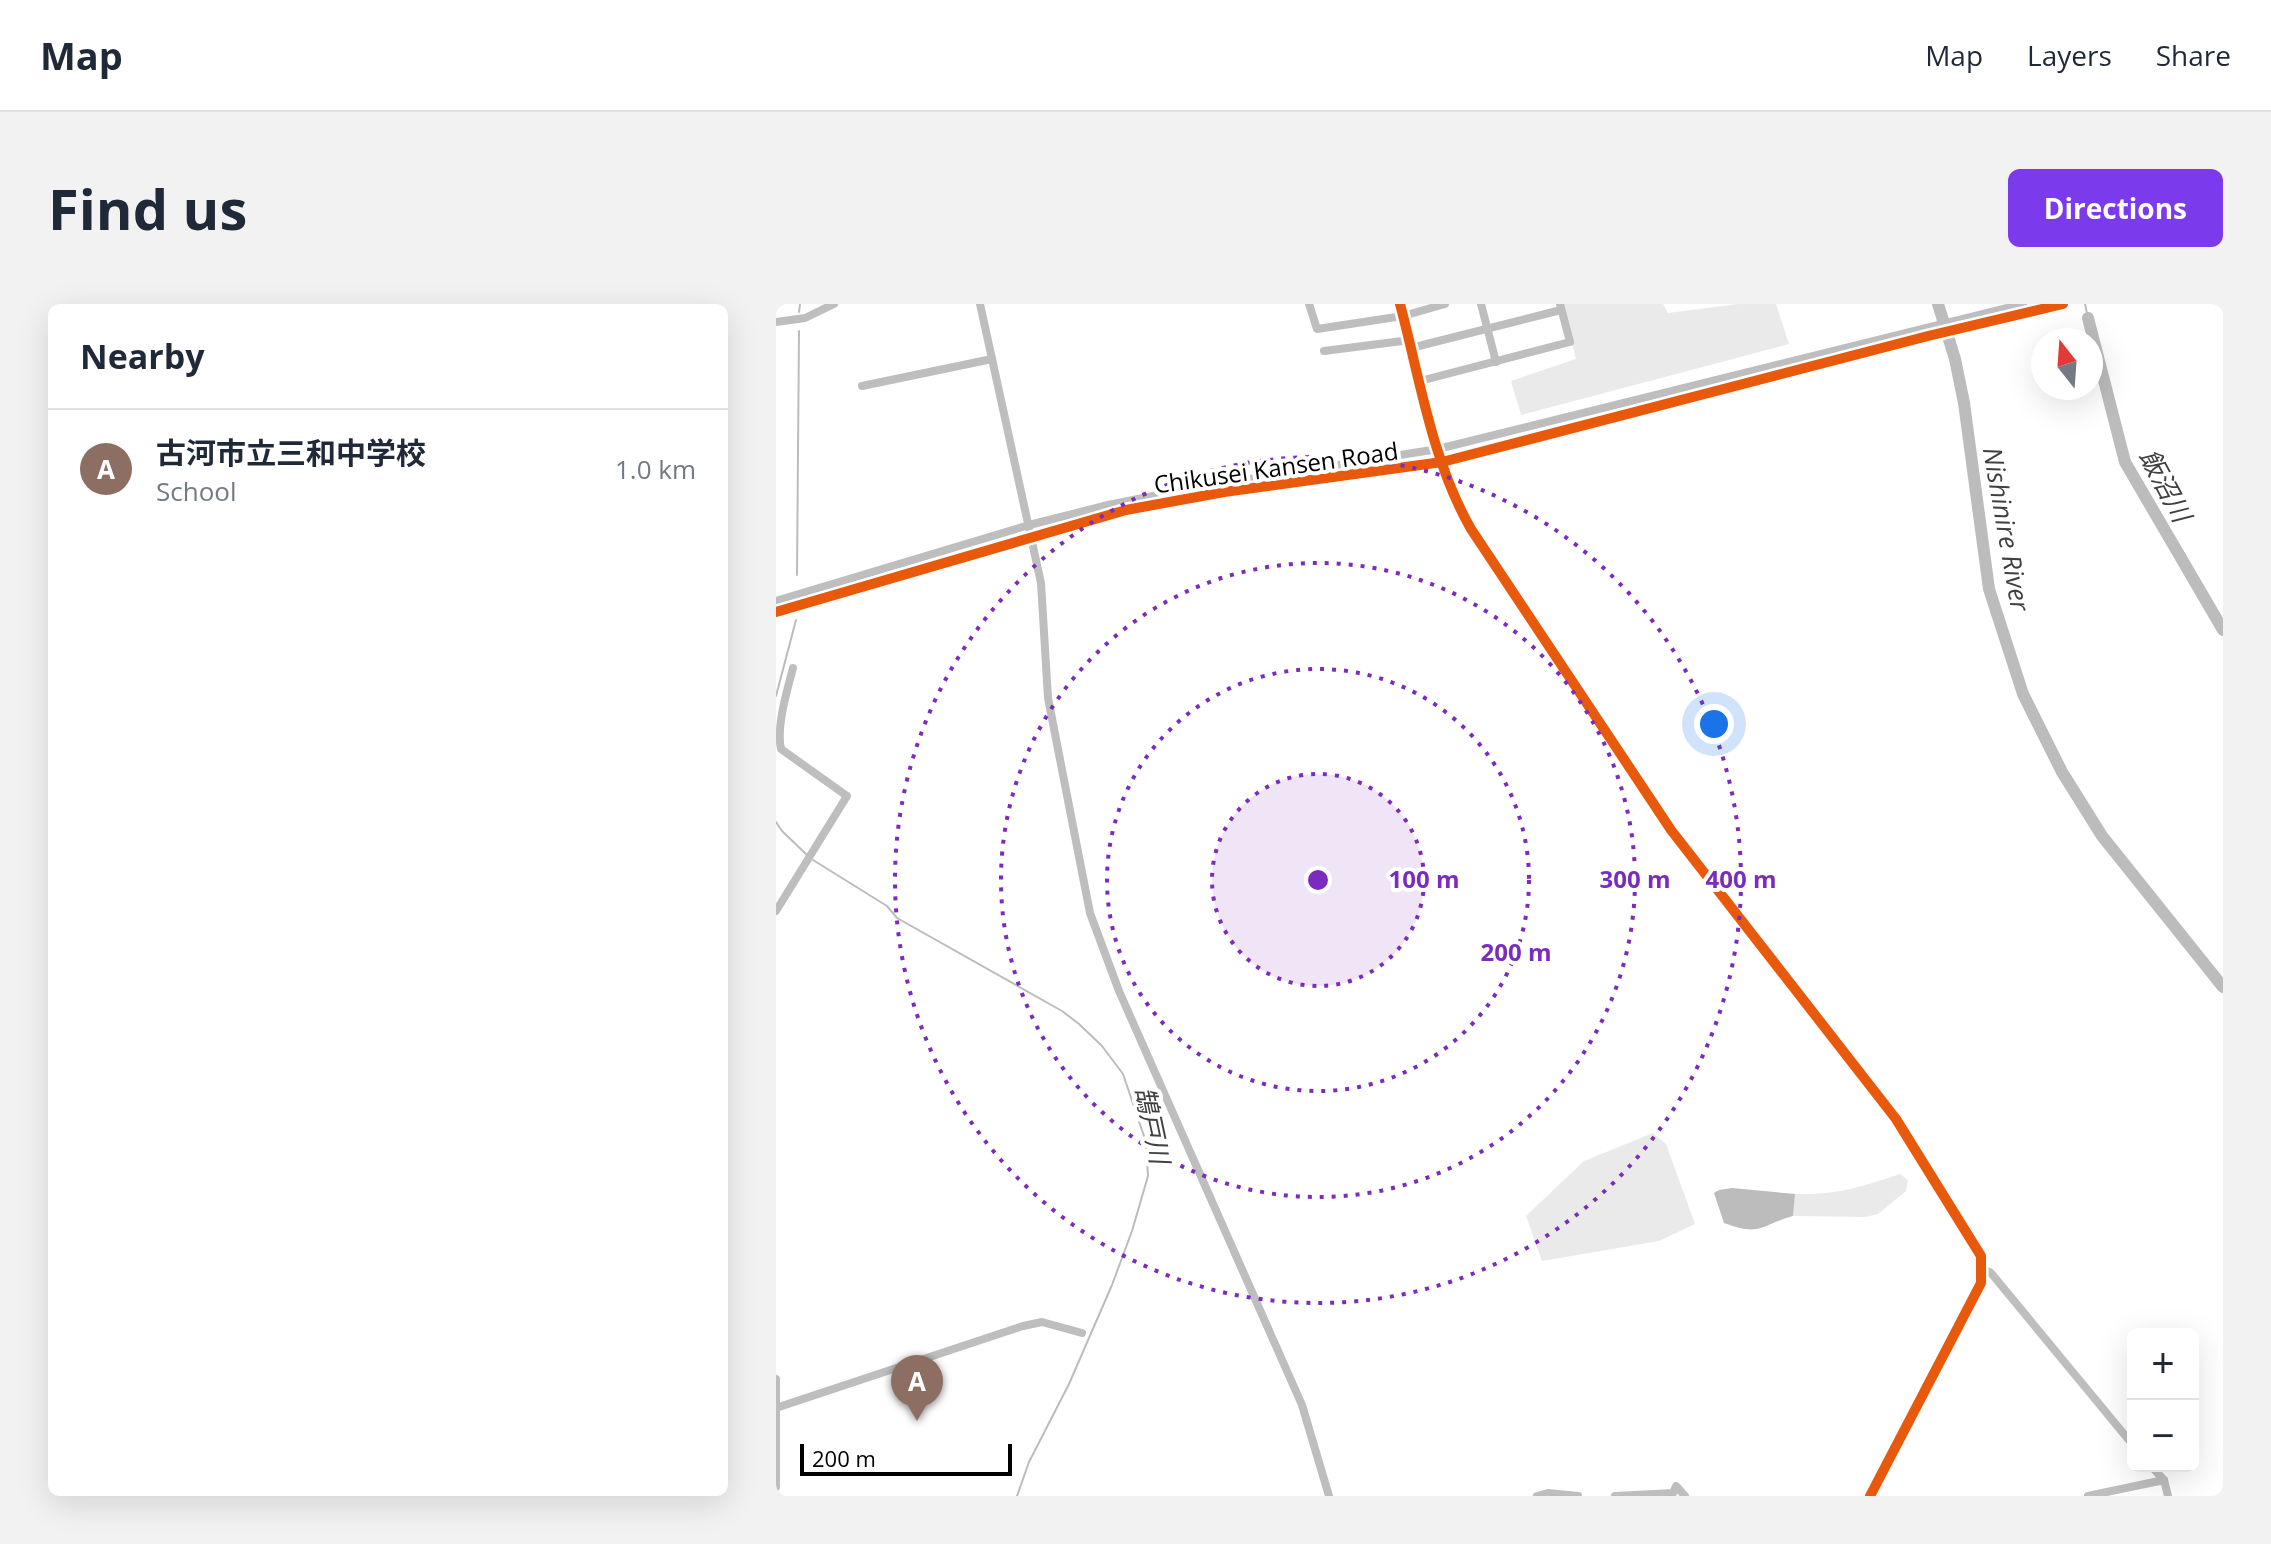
<!DOCTYPE html>
<html lang="en">
<head>
<meta charset="utf-8">
<style>
	:root { --surface:#fff; --page:#f2f2f3; --text:#1f2937; --muted:#747a83; --line:#e0e1e3; --accent:#7c3aed }
	body { margin:0; font-family:"Open Sans","Noto Sans JP",sans-serif; background:var(--page); color:var(--text) }
	.controls { position:absolute; right:24px; bottom:24px; display:grid; overflow:hidden; border-radius:12px; box-shadow:0 8px 32px #0002 }
	.controls button { width:72px; height:72px; display:grid; place-items:center; padding:0; border:0; border-bottom:2px solid var(--line); background:var(--surface); color:var(--text); font:40px sans-serif }
	.compass { position:absolute; left:1255px; top:24px; width:72px; height:72px; border-radius:50%; background:var(--surface); box-shadow:0 8px 32px #0002; rotate:343deg }
	.scale { position:absolute; left:24px; bottom:20px; width:212px; box-sizing:border-box; padding-left:8px; border:4px solid #000; border-top:0; font-size:22px; line-height:28px; white-space:nowrap; color:#000; -webkit-text-stroke:6px #fff; paint-order:stroke }
	.you { position:absolute; left:938px; top:420px; width:28px; height:28px; margin:-20px; border:6px solid #fff; border-radius:50%; background:#1a73e8; box-shadow:0 0 0 12px #1a73e833 }
	.badge { display:grid; place-items:center; width:52px; height:52px; border-radius:50%; background:var(--accent); color:#fff; font-size:26px; font-weight:700 }
	.pin { position:absolute; translate:-50% -66px; filter:drop-shadow(0 2px 4px #0008) }
	.pin::after { content:''; position:absolute; top:42px; width:28px; height:24px; background:inherit; clip-path:polygon(0 0,100% 0,50% 100%) }
	.list { margin:0; padding:0; list-style:none }
	h2 { display:flex; justify-content:space-between; align-items:center; height:104px; margin:0; padding:0 32px; font-size:34px }
	h2 small { font-size:26px; font-weight:400; color:var(--muted) }
	.list li { display:grid; grid-template-columns:52px 1fr auto; gap:24px; align-items:center; box-sizing:border-box; height:120px; padding:0 32px; border-top:2px solid var(--line) }
	.list b { display:block; font-size:30px; white-space:nowrap }
	.list p { margin:0; font-size:26px; white-space:nowrap; color:var(--muted) }
	.list em { font-size:26px; font-style:normal; color:var(--muted) }
	.map { position:relative; flex:none; width:1447px; height:1192px; overflow:hidden; border-radius:12px }
	header { display:flex; align-items:center; gap:48px; box-sizing:border-box; height:112px; padding:0 40px; background:var(--surface); border-bottom:2px solid var(--line) }
	header strong { font-size:38px }
	nav { display:flex; gap:44px; margin-inline-start:auto; font-size:28px }
	.intro { display:flex; align-items:center; justify-content:space-between; box-sizing:border-box; height:192px; padding:0 48px }
	h1 { margin:0; font-size:56px }
	.button { padding:20px 36px; border-radius:12px; background:var(--accent); color:#fff; font-size:28px; font-weight:700 }
	main { display:flex; gap:48px; padding:0 48px }
	aside { flex:1; background:var(--surface); border-radius:12px; box-shadow:0 8px 32px #0002 }
	.map>svg:first-child { display:block }
	.green { fill:#eaeaea }
	.water { fill:#bcbcbc }
	.lines { fill:none; stroke-linecap:round; stroke-linejoin:round }
	.stream { stroke:#bcbcbc; stroke-width:2 }
	.river { stroke:#bcbcbc; stroke-width:12 }
	.minor { stroke:#bebebe; stroke-width:8 }
	.cycleway-casing { stroke:#fff; stroke-width:15 }
	.cycleway { stroke:#e8590c; stroke-width:10 }
	.ring { fill:none; stroke:#7b2cbf; stroke-width:4; stroke-dasharray:4 8 }
	.labels { text-anchor:middle; dominant-baseline:central; stroke-width:8; stroke-linejoin:round; paint-order:stroke }
	.street-label { font-size:24px; fill:#000; stroke:#fff }
	.water-label { font-size:26px; font-style:italic; fill:#404040; stroke:#fff }
	.centre { fill:#7b2cbf; stroke:#fff; stroke-width:4 }
	.ring-label { font-size:24px; text-anchor:middle; font-weight:bold; fill:#7b2cbf; stroke:#fff; stroke-width:8; stroke-linejoin:round; paint-order:stroke }
</style>
</head>
<body>
<header>
<strong>Map</strong>
<nav><a>Map</a><a>Layers</a><a>Share</a></nav>
</header>
<div class="intro"><h1>Find us</h1><a class="button">Directions</a></div>
<main>
<aside>
<h2>Nearby<small></small></h2>
<ul class="list">
<li><span class="badge" style="background:#8d6e63">A</span><div><b>古河市立三和中学校</b><p>School</p></div><em>1.0 km</em></li>
</ul>
</aside>
<div class="map">
<svg width="1447" height="1192" viewBox="0 0 1447 1192">
	<rect width="100%" height="100%" fill="#fff"/>
	<g class="green">
		<polygon points="786,0 887,0 892,9 962,0 1000,0 1013,40 745,111 735,77 800,55"/>
		<polygon points="877,829 890,840 919,920 883,937 766,957 750,912 808,857"/>
		<path d="M1124 870 1132 876 1130 887 1102 910 1089 913 1017 912 1019 890C1061 891 1085 883 1124 870Z"/>
	</g>
	<path class="water" d="M956 884 1019 890 1017 912C984 921 985 933 948 919L938 889 943 886Z"/>
	<g class="lines">
		<g class="stream">
			<polyline points="1309,0 1312,14"/>
			<polyline points="23,8 24,0"/>
			<polyline points="21,271 23,27"/>
			<polyline points="0,392 20,316"/>
			<polyline points="0,518 6,527 32,552"/>
			<polyline points="37,556 111,602 121,614 286,707 303,720 326,742 347,770 370,838 372,872 356,927 336,981 293,1080 253,1158 241,1192"/>
		</g>
		<g class="river">
			<polyline points="1162,0 1179,55 1188,99 1213,285 1247,390 1286,468 1326,532 1447,683"/>
			<polyline points="1312,14 1349,158 1447,326"/>
		</g>
		<g class="minor">
			<polyline points="204,0 265,279 272,394 314,609 343,687 526,1101 553,1192"/>
			<polyline points="533,0 541,25 627,12 669,0"/>
			<path d="M624 0C644 75 656 157 695 225L895 526 1120 815 1205 952V979L1094 1192"/>
			<polyline points="705,0 720,58"/>
			<polyline points="0,18 29,14 58,0"/>
			<polyline points="635,44 785,6"/>
			<polyline points="548,47 634,36"/>
			<polyline points="644,77 794,38 784,0"/>
			<polyline points="86,82 216,55"/>
			<polyline points="0,297 253,221 332,201 417,184 662,145 1247,0"/>
			<polyline points="0,308 350,206 448,188 666,158 1152,32 1287,0"/>
			<path d="M0 607 71 492 5 445C0 423 11 387 17 364"/>
			<polyline points="1206,964 1215,969 1357,1141"/>
			<polyline points="0,1075 0,1183"/>
			<polyline points="0,1104 247,1022 266,1018 306,1029"/>
			<polyline points="1375,1162 1388,1176 1392,1192"/>
			<polyline points="761,1192 772,1189 802,1192"/>
			<polyline points="839,1192 897,1189 900,1182 909,1192"/>
			<polyline points="1312,1192 1388,1176"/>
		</g>
		<defs>
			<g id="cycleway">
				<path d="M624 0C644 75 656 157 695 225L895 526 1120 815 1205 952V979L1094 1192"/>
				<polyline points="0,308 350,206 448,188 666,158 1152,32 1287,0"/>
			</g>
		</defs>
		<use href="#cycleway" class="cycleway-casing"/>
		<use href="#cycleway" class="cycleway"/>
	</g>
	<circle cx="542" cy="576" r="106" fill="#7b2cbf" fill-opacity=".12"/>
	<g class="ring">
		<circle cx="542" cy="576" r="106"/>
		<circle cx="542" cy="576" r="211"/>
		<circle cx="542" cy="576" r="317"/>
		<circle cx="542" cy="576" r="423"/>
	</g>
	<g class="labels">
		<g class="street-label">
			<text transform="translate(500 163) rotate(-8)">Chikusei Kansen Road</text>
		</g>
		<g class="water-label">
			<text transform="translate(1390 181) rotate(62)">飯沼川</text>
			<text transform="translate(1231 225) rotate(80)">Nishinire River</text>
			<text transform="translate(377 821) rotate(78)">鵠戸川</text>
		</g>
	</g>
	<circle cx="542" cy="576" r="12" class="centre"/>
	<g class="ring-label">
		<text x="648" y="584">100 m</text>
		<text x="859" y="584">300 m</text>
		<text x="965" y="584">400 m</text>
		<text x="740" y="657">200 m</text>
	</g>
</svg>
<div class="controls">
<button>+</button>
<button>−</button>
</div>
<svg class="compass" viewBox="-18 -18 36 36"><path d="M0-13l5 13h-10z" fill="#e53935"/><path d="M0 13l5-13h-10z" fill="#747a83"/></svg>
<div class="scale">200 m</div>
<div class="you"></div>
<div class="pin badge" style="left:141px;top:1117px;background:#8d6e63">A</div>
</div>
</main>
</body>
</html>
